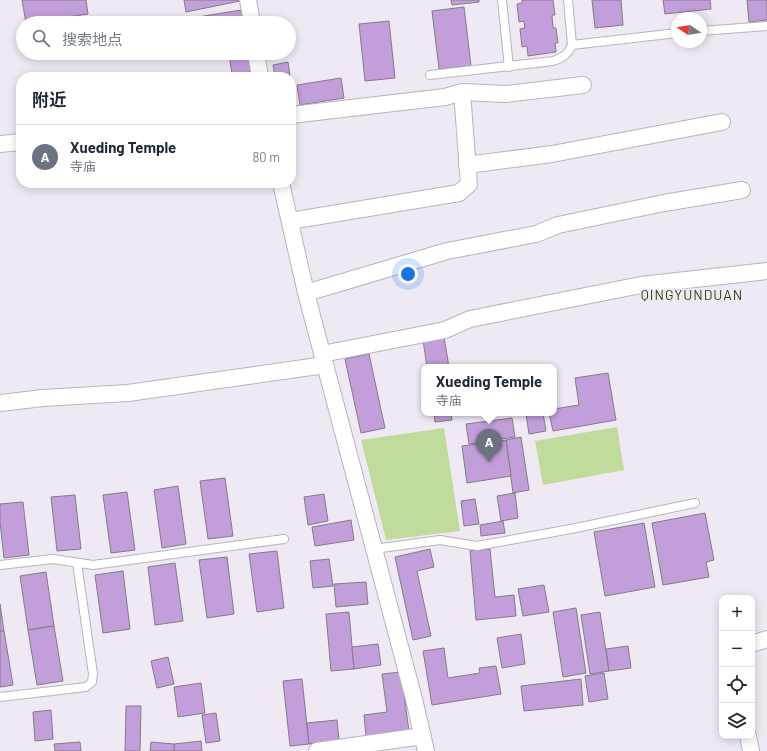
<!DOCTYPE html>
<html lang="zh">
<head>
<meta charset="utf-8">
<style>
	:root { --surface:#fff; --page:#f2f2f3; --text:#1f2937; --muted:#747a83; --line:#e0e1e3; --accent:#678c14 }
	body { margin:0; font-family:Barlow,"Noto Sans SC",sans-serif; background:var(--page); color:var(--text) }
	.controls { position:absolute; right:12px; bottom:12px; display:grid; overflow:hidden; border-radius:8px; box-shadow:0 2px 10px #0003 }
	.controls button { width:36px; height:36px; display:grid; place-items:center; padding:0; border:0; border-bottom:1px solid var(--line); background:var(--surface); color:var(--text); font:20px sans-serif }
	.compass { position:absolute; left:671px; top:12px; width:36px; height:36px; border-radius:50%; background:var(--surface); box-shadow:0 2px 10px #0003; rotate:282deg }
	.you { position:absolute; left:408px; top:274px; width:14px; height:14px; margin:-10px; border:3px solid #fff; border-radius:50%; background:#1a73e8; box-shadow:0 0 0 6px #1a73e833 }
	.badge { display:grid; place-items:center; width:26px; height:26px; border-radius:50%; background:var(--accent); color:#fff; font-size:13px; font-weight:700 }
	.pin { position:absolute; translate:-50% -33px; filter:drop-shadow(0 1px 2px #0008) }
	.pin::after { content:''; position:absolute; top:21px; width:14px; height:12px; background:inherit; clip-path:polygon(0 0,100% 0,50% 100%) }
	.popup { position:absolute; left:421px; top:364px; width:136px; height:52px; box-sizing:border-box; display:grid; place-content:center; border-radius:8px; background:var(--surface); filter:drop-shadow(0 1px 3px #0005); font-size:13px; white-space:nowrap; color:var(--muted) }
	.popup b { font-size:15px; color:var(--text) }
	.popup::after { content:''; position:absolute; left:50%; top:100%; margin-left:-8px; border:8px solid transparent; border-top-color:var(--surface) }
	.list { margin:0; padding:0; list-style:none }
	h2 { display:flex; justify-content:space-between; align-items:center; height:52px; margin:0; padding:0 16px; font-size:17px }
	h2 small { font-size:13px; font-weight:400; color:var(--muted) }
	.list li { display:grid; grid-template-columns:26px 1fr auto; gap:12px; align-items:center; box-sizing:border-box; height:64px; padding:0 16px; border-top:1px solid var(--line) }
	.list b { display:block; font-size:15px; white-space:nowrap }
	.list p { margin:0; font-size:13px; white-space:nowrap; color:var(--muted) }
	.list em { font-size:13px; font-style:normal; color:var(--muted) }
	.icon { flex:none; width:22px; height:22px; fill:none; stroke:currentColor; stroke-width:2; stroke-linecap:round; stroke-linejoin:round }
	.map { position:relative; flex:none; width:767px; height:751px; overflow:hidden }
	.search { position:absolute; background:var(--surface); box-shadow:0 2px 10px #0003; left:16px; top:16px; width:280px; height:44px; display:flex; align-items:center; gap:10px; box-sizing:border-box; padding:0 14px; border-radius:22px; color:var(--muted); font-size:15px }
	.panel { position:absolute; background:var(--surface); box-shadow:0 2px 10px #0003; left:16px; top:72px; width:280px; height:116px; border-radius:16px }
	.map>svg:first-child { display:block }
	.green { fill:#c1db9c }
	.building { fill:#c29fda; stroke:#827c86 }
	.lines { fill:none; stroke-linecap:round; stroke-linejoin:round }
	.service-casing { stroke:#b9b3be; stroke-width:10 }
	.minor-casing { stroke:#b9b3be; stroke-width:18 }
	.service { stroke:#fff; stroke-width:8 }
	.minor { stroke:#fff; stroke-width:16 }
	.labels { text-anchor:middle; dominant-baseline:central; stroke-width:3.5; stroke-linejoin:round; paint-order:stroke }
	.quarter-label { font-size:14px; letter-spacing:1px; fill:#31430d; stroke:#efe9f4 }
</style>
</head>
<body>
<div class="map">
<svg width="767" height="751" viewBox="0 0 767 751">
	<rect width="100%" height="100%" fill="#efe9f4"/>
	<g class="green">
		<polygon points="617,427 624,470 543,485 535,441"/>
		<polygon points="444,428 460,531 386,540 361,440"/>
	</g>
	<g class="building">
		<polygon points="22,0 86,0 88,14 26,23"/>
		<polygon points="184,0 240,0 240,1 186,12"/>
		<polygon points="451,0 479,0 479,2 452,5"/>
		<polygon points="522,0 553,0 555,15 552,15 553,28 556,28 558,43 555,43 556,52 528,56 527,46 522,47 520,29 525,28 524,21 519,22 517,4 522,3"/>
		<polygon points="592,0 621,0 623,25 595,28"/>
		<polygon points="663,0 710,0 711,9 665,14"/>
		<polygon points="747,0 767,0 767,20 749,22"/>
		<polygon points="464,7 471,66 439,69 432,11"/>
		<polygon points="241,10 243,23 199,23 198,17"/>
		<polygon points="389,21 395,78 365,81 359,24"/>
		<polygon points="229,53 248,53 251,72 232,75"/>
		<polygon points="288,62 290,77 275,77 273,65"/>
		<polygon points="251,72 252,77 232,77 232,75"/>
		<polygon points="341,78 344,98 300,105 297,85"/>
		<polygon points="444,337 449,367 427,367 423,340"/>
		<polygon points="369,354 385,428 361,433 345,359"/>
		<polygon points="608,373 616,420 553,431 549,413 554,413 554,409 579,405 575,378"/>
		<polygon points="434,413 451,413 452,420 435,422"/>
		<polygon points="534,413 543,413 546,431 529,434 526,414"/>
		<polygon points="512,418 515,437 469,444 466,424"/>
		<polygon points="521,437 529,490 513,493 506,440"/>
		<polygon points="506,440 511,476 467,483 462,446"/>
		<polygon points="225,478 233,536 208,539 200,481"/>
		<polygon points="178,486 186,544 162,548 154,490"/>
		<polygon points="127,492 135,550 111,553 103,495"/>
		<polygon points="515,493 518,518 501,521 497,496"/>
		<polygon points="324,494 328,521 308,525 304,497"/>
		<polygon points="75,495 81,549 57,551 51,497"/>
		<polygon points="475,499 479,524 464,526 461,501"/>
		<polygon points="23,502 29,555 4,558 0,522 0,504"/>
		<polygon points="705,513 714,560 706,562 709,577 663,585 652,523"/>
		<polygon points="351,520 354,540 315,546 312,527"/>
		<polygon points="503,521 505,533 481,536 480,525"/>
		<polygon points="644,523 655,587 605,596 594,532"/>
		<polygon points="430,549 434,567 417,571 431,636 413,640 395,557"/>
		<polygon points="490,549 495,597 514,595 516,616 476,620 470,551"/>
		<polygon points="277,551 284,608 257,612 249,554"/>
		<polygon points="227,557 234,614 207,618 199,560"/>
		<polygon points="329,559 333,586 313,588 310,561"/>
		<polygon points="175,563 183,621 155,625 148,567"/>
		<polygon points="123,571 130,629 103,633 95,575"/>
		<polygon points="46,572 54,626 28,630 20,576"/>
		<polygon points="366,582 368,604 336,607 334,584"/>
		<polygon points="544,585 549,612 523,616 518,589"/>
		<polygon points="0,604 4,631 0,631"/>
		<polygon points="576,608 586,673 563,677 553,612"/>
		<polygon points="349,612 354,669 331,671 326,614"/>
		<polygon points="600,612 609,671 590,674 581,615"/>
		<polygon points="54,626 63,681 37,685 28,630"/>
		<polygon points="0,631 4,631 13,685 0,687"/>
		<polygon points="521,634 525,664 502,668 497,638"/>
		<polygon points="378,644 381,665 354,669 352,647"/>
		<polygon points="628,646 631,668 609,671 606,649"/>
		<polygon points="444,648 448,678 480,673 479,668 496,666 501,694 432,705 423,651"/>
		<polygon points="168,657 174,684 157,688 151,661"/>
		<polygon points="401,672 409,731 366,736 364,715 387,712 382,674"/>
		<polygon points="604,673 608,699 589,702 585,676"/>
		<polygon points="302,679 309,744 290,746 283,681"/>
		<polygon points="581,679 583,705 524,711 521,686"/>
		<polygon points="201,683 205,713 178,717 174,687"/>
		<polygon points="126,706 141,706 140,751 125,751"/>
		<polygon points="51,710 53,739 35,741 33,712"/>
		<polygon points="216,713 220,741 206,743 202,715"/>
		<polygon points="337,720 339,740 309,744 307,723"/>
		<polygon points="201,741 202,751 174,751 174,744"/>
		<polygon points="80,742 81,751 55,751 54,744"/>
		<polygon points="151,742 174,744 174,751 150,751"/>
	</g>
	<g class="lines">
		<defs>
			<g id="service">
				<polyline points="502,0 509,67"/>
				<polyline points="568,0 572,45"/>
				<polyline points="701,31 767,26"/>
				<path d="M430 75 553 61C563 58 568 54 572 45L677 33"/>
				<polyline points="374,549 440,540 477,546 571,529 695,503"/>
				<polyline points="0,565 53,559 93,565 284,539"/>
				<polyline points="0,697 86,687 92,682 93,674 77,563"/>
			</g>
			<g id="minor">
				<polyline points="248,0 252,23"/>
				<polyline points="256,53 260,77"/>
				<polyline points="291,115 445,97 462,92 506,94 583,85"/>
				<polyline points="0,144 21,142"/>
				<polyline points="467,165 552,154 722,122"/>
				<polyline points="281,183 306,293 414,699 426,751"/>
				<polyline points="290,221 459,193 469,184 462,92"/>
				<polyline points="306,293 447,251 536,234 558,225 664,203 742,190"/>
				<polyline points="322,354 445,330 470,319 641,285 767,271"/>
				<polyline points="0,403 43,398 128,393 325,365"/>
				<polyline points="752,644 767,639"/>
				<polyline points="748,736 751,751"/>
				<polyline points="317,751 423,736"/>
			</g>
		</defs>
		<use href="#service" class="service-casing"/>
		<use href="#minor" class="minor-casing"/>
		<use href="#service" class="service"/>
		<use href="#minor" class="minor"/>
	</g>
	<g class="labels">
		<g class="quarter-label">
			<text x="692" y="294">QINGYUNDUAN</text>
		</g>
	</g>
</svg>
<div class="controls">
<button>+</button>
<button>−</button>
<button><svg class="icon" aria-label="locate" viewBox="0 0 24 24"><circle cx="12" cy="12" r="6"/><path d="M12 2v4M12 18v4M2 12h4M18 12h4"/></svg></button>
<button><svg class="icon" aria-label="layers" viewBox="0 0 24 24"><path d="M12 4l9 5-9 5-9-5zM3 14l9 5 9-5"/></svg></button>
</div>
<svg class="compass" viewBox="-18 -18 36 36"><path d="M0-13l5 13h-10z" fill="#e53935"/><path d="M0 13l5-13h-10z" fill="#747a83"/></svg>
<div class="you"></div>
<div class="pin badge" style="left:489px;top:462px;background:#6b7280">A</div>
<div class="popup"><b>Xueding Temple</b>寺庙</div>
<div class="search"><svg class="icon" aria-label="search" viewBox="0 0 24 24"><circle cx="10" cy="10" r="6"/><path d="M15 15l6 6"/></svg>搜索地点</div>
<section class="panel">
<h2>附近<small></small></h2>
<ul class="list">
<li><span class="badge" style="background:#6b7280">A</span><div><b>Xueding Temple</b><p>寺庙</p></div><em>80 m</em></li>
</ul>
</section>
</div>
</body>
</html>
